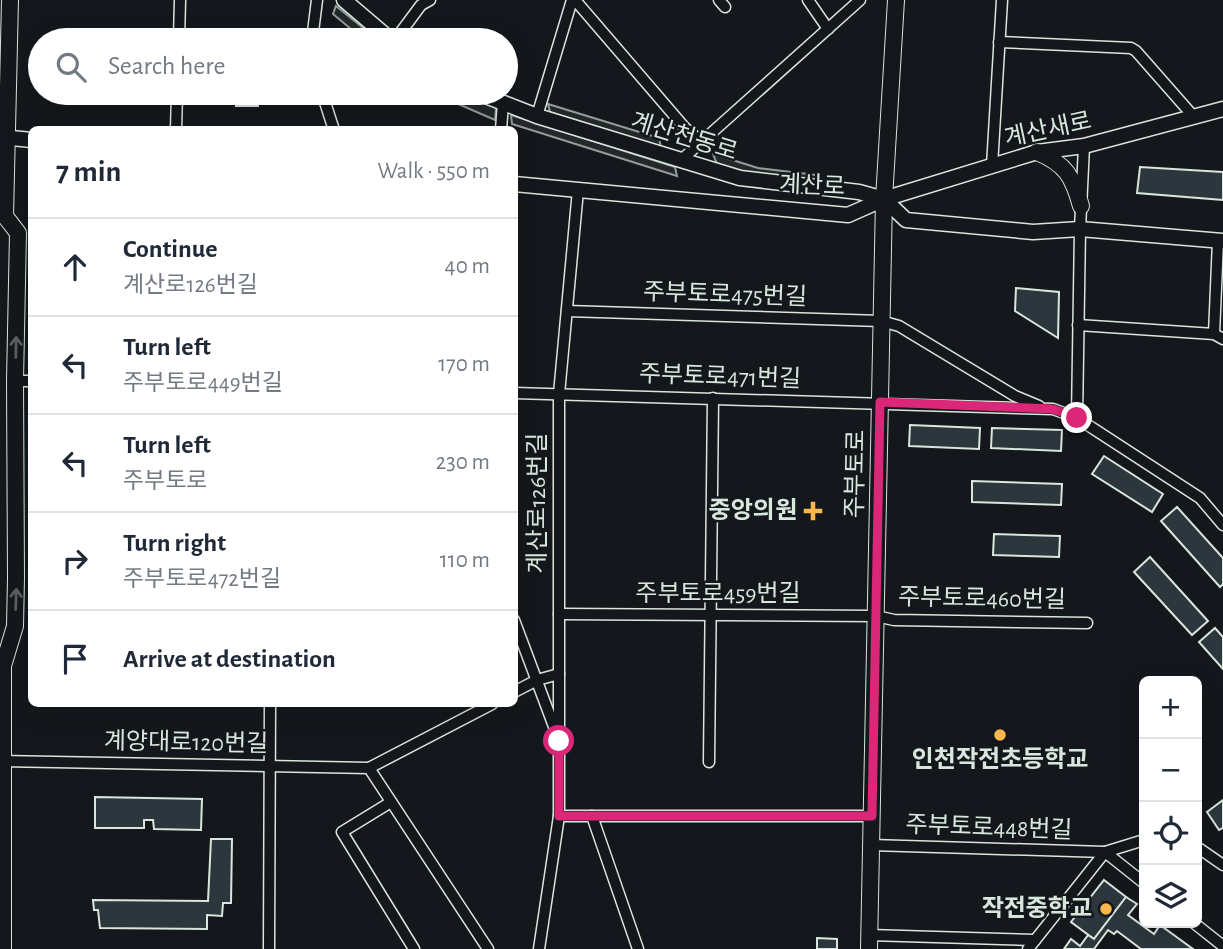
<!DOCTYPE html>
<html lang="en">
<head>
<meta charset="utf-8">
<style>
	:root { --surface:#fff; --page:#f6f6f7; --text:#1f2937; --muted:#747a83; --line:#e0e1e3 }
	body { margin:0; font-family:"Alegreya Sans","Noto Sans KR",sans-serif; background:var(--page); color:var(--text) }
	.controls { position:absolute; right:21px; bottom:21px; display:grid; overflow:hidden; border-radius:10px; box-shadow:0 7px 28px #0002 }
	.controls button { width:63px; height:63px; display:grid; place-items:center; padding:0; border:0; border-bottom:2px solid var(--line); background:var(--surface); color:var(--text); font:35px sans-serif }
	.stop { position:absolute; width:21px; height:21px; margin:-16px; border:5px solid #db2777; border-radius:50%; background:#fff }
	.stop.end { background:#db2777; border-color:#fff; box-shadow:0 2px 7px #0008 }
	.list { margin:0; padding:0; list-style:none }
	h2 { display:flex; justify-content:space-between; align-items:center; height:91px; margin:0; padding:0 28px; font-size:30px }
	h2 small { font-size:23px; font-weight:400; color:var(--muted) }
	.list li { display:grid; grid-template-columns:46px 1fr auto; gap:21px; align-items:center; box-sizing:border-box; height:98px; padding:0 28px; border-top:2px solid var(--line) }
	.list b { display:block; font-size:26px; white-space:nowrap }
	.list p { margin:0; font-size:23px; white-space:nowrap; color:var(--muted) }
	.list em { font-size:23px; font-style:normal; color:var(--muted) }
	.icon { flex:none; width:38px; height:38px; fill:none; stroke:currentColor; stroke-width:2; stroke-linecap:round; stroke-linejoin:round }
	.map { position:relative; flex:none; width:1223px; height:949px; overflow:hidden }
	.search { position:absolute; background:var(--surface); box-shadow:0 7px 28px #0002; left:28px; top:28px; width:490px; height:77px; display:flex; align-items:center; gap:18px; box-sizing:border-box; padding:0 24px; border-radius:38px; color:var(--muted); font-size:26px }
	.panel { position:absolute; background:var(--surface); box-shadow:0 7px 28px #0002; left:28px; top:126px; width:490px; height:581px; border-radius:10px }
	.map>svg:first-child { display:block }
	.parking { fill:#24282b; stroke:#939e99; stroke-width:2 }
	.building { fill:#2c363c; stroke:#d8e6dc; stroke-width:2 }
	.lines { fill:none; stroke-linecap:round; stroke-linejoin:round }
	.minor-casing { stroke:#d8e6dc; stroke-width:13 }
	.tertiary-casing { stroke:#d8e6dc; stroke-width:17 }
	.secondary-casing { stroke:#d8e6dc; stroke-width:18 }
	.minor { stroke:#14181c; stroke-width:10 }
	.tertiary { stroke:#14181c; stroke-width:14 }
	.secondary { stroke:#14181c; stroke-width:16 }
	.oneway { stroke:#59605f }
	.route { stroke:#db2777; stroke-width:9 }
	.poi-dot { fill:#ffb74d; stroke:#14181c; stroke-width:2.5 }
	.labels { text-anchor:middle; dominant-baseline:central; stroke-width:5; stroke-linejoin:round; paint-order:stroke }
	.street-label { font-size:24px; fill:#d8e6dc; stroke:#14181c }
	.poi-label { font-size:24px; font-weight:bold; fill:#d8e6dc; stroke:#14181c; text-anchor:end }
</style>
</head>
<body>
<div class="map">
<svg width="1223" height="949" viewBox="0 0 1223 949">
	<rect width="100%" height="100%" fill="#14181c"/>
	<g class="parking">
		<polygon points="336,6 378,40 364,40 333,14"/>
		<polygon points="433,93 459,93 496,108 495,120"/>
		<polygon points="548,104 659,138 661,147 550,112"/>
		<polygon points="511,115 675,167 677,176 512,124"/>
		<polygon points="713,154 758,168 816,175 819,183 763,177 717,164"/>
	</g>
	<g class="building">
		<polygon points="180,93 258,93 258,106 236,106 236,101 180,101"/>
		<polygon points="1140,167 1223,172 1223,200 1137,193"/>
		<polygon points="1016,288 1059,292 1058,338 1015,311"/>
		<polygon points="910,425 980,428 979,449 909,446"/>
		<polygon points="992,428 1062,430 1061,451 991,448"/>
		<polygon points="1104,456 1163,494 1152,512 1092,474"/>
		<polygon points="972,481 1062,484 1061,505 972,502"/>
		<polygon points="1177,507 1223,558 1223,584 1220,587 1161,521"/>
		<polygon points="994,534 1060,536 1059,557 993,555"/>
		<polygon points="1150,557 1208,621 1192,635 1134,572"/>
		<polygon points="1215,628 1223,637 1223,669 1199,642"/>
		<polygon points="95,797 202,799 201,830 154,829 153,820 144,820 144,828 95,828"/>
		<polygon points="1223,800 1223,828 1219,830 1207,812"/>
		<polygon points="211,839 232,839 231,903 223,903 222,916 207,915 207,929 100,928 98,910 94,910 93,900 208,901"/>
		<polygon points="1104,880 1126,897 1094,939 1071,922"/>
		<polygon points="1126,897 1137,904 1128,915 1154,934 1160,925 1193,949 1141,949 1117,931 1114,934 1108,930 1094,949 1064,949 1071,939 1080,946 1088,935 1094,939"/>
		<polygon points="817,938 837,939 837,949 817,949"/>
	</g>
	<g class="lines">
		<defs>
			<g id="minor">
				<polyline points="575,0 685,128 701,142"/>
				<polyline points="719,0 725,7"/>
				<polyline points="808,0 828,29"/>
				<polyline points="179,40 180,0"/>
				<polyline points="312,40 317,0"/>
				<polyline points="395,40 421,5 430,0"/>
				<polyline points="999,42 1131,48 1136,51 1194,117"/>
				<polyline points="322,93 334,130"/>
				<polyline points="537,116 572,0"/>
				<polyline points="176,130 177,93"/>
				<polyline points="501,130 503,103"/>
				<polyline points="680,161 860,0"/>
				<polyline points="992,166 1002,0"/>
				<polyline points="567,311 881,321 899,326 1015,396 1039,406"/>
				<polyline points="1078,325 1214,334 1223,339"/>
				<polyline points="1214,334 1218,241"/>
				<polyline points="15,381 32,381"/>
				<polyline points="514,393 1053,409 1077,418 1200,498 1223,525"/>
				<polyline points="1077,418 1080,229 1084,146"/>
				<polyline points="559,614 876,616 894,620 1087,623"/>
				<polyline points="514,620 556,732"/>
				<polyline points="514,692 537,680 559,674"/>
				<polyline points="0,761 369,768 492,704"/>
				<polyline points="709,762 713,398"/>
				<polyline points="369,768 488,949"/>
				<polyline points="391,802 342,832 414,949"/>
				<polyline points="559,816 872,816"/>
				<polyline points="592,816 638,949"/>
				<polyline points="871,845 1105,852 1144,883"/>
				<polyline points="1197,847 1223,865"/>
				<polyline points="1194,923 1223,946"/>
				<polyline points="869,935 1035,940"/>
				<polyline points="269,949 270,704"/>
				<polyline points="539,949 559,816 559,394 578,190"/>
				<polyline points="1028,949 1105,852 1144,840"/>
			</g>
			<g id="tertiary">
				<polyline points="344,0 391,40"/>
				<polyline points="478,93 537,116 740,178 859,192 884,199 906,220 1033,232 1080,229 1223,241"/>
				<polyline points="0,137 32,140"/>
				<polyline points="514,184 848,215 884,199 1037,152 1084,146 1223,109"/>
			</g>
			<g id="secondary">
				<path d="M1037 152C1066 164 1073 177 1081 206"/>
				<polyline points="3,949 3,666 15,626 16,578 15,381 18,233 5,216 10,0"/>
				<polyline points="869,949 884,199 896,0"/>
			</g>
		</defs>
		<use href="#minor" class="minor-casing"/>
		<use href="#tertiary" class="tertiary-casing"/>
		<use href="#secondary" class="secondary-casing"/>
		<use href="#minor" class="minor"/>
		<use href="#tertiary" class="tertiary"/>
		<use href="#secondary" class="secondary"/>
	</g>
	<defs><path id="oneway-shaft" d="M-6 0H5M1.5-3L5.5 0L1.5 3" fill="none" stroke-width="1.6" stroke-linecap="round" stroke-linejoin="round" transform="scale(1.75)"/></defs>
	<g class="oneway">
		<use href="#oneway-shaft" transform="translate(16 347) rotate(-89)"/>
		<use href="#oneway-shaft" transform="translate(16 599) rotate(-88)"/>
	</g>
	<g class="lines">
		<polyline class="route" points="559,741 559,816 872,816 880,402 1053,409 1077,418"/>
	</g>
	<g class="poi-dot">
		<path d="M809.5 500.5h7v7h7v7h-7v7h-7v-7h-7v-7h7z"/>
		<circle cx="1000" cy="735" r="7"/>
		<circle cx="1106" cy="909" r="7"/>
	</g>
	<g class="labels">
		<g class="street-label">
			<text transform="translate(1048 130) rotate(-12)">계산새로</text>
			<text transform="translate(684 137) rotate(17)">계산천동로</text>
			<text transform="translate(812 186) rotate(2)">계산로</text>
			<text transform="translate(725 295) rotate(2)">주부토로475번길</text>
			<text transform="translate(720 377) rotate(2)">주부토로471번길</text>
			<text transform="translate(856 474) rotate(-89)">주부토로</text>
			<text transform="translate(538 503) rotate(-90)">계산로126번길</text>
			<text x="718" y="594">주부토로459번길</text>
			<text transform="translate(982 599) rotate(1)">주부토로460번길</text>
			<text transform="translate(186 743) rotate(1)">계양대로120번길</text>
			<text transform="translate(989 828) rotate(2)">주부토로448번길</text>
		</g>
		<g class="poi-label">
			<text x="797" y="511">중앙의원</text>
			<text x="1000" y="760" text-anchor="middle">인천작전초등학교</text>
			<text x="1092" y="909">작전중학교</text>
		</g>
	</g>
</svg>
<div class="controls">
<button>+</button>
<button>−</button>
<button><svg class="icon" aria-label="locate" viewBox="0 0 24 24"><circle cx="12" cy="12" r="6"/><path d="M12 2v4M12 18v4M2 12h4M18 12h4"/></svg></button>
<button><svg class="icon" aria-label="layers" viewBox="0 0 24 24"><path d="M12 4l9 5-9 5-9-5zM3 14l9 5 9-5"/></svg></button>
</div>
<div class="stop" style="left:559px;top:741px"></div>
<div class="stop end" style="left:1077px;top:418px"></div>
<div class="search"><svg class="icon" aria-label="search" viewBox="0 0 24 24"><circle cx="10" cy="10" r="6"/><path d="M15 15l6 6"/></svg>Search here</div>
<section class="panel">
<h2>7 min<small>Walk · 550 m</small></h2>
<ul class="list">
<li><svg class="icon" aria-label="ahead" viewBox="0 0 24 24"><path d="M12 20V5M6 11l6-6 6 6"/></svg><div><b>Continue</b><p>계산로126번길</p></div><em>40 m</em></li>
<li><svg class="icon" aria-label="left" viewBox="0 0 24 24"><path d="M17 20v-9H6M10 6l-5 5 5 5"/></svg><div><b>Turn left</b><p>주부토로449번길</p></div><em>170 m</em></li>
<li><svg class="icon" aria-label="left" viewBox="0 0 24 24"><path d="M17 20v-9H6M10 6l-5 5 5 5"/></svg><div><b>Turn left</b><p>주부토로</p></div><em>230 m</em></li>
<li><svg class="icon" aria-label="right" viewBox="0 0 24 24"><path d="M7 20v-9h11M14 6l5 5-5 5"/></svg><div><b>Turn right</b><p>주부토로472번길</p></div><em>110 m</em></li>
<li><svg class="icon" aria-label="arrive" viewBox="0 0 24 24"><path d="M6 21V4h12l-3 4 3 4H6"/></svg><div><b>Arrive at destination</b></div></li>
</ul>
</section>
</div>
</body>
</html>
